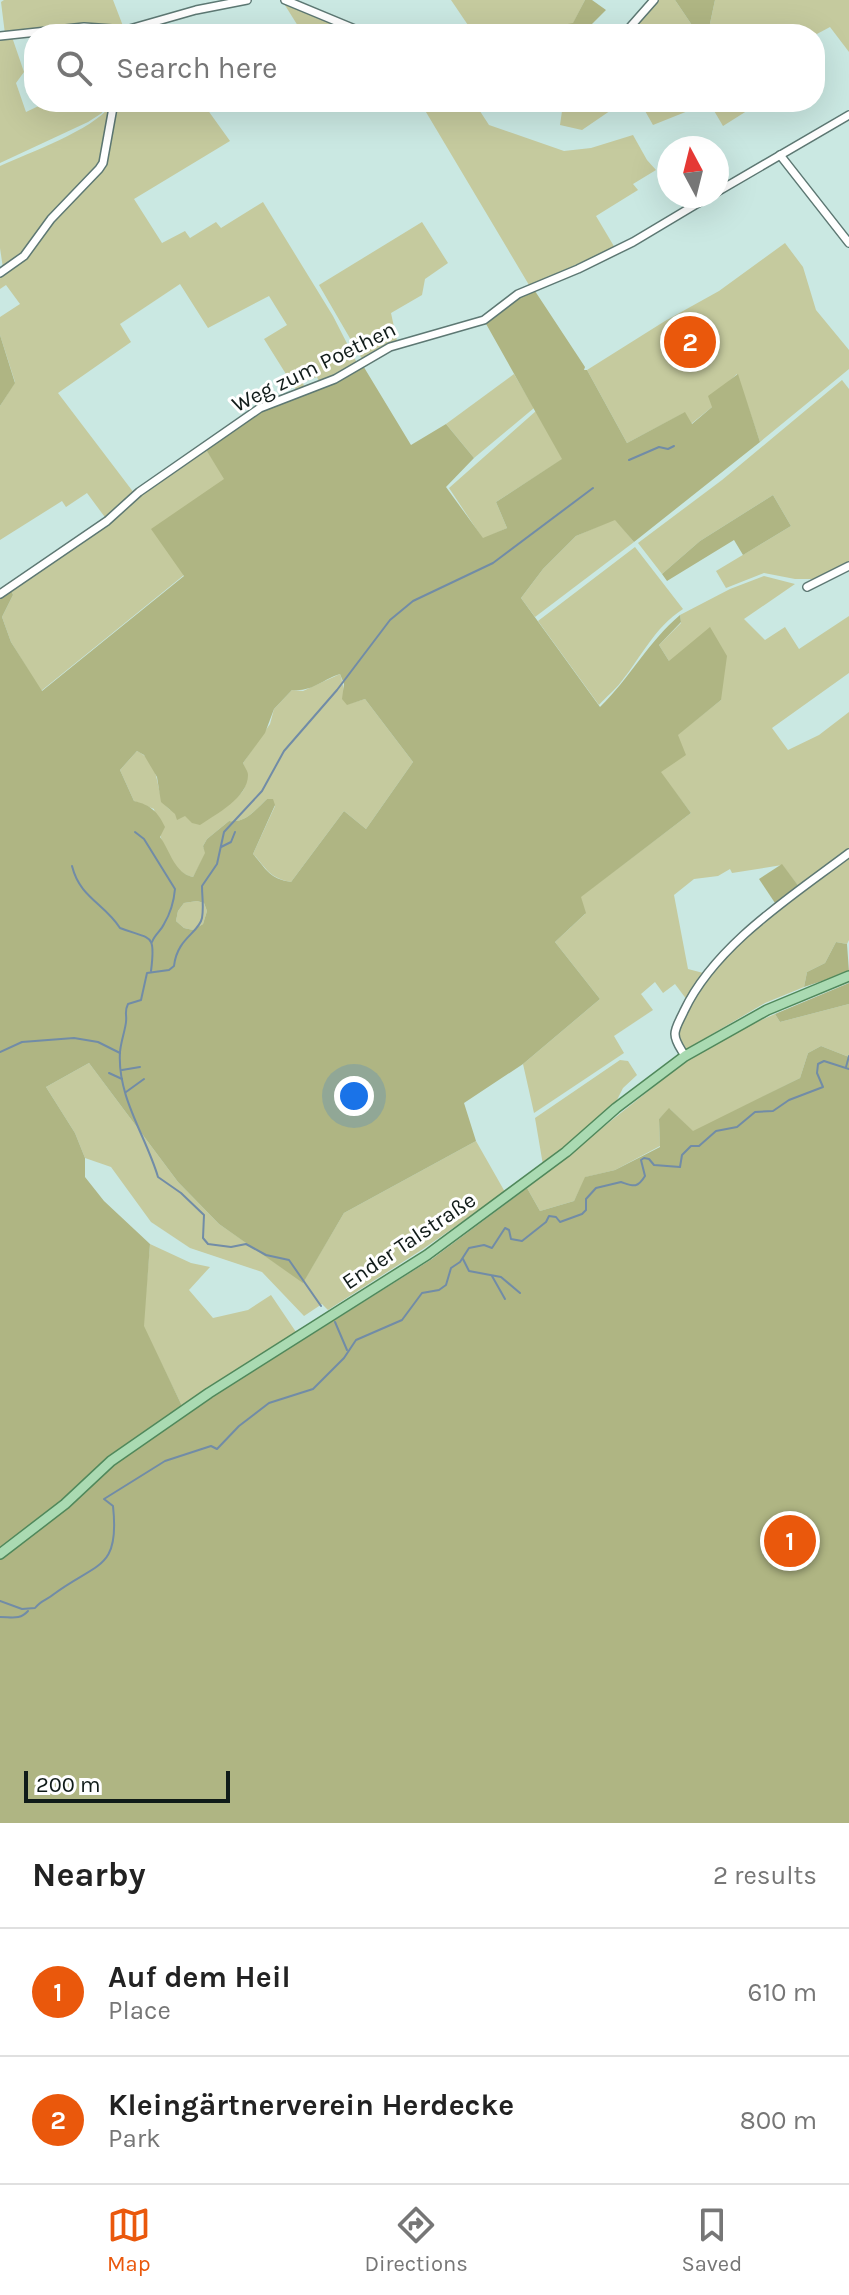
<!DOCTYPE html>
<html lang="en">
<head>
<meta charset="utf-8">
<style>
	:root { --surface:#fff; --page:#f6f6f6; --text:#222; --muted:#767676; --line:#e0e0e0; --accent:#ea580c }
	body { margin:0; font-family:Karla,sans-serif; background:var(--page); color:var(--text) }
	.compass { position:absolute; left:657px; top:136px; width:72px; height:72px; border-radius:50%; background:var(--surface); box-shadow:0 8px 32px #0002; rotate:353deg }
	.scale { position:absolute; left:24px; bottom:20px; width:206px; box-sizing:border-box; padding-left:8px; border:4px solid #101b19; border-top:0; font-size:22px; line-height:28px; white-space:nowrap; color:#101b19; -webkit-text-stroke:6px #fff; paint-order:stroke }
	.you { position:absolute; left:354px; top:1096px; width:28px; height:28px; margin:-20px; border:6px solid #fff; border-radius:50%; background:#1a73e8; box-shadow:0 0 0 12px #1a73e833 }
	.badge { display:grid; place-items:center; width:52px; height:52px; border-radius:50%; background:var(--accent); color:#fff; font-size:26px; font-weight:700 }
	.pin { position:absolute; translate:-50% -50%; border:4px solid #fff; box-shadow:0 2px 8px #0006 }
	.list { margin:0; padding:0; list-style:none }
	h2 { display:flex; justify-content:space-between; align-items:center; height:104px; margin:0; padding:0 32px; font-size:34px }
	h2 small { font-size:26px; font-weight:400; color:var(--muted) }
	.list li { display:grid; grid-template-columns:52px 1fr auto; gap:24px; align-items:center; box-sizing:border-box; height:128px; padding:0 32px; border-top:2px solid var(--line) }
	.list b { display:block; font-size:30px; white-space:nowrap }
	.list p { margin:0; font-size:26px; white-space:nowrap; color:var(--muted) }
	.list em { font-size:26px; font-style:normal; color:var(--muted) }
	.icon { flex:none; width:44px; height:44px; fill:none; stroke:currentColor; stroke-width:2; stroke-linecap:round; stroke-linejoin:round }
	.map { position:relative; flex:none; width:849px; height:1823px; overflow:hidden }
	.search { position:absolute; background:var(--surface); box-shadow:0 8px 32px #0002; left:24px; right:24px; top:24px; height:88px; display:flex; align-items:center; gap:20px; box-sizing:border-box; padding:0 28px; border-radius:32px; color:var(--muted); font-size:30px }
	.sheet { height:360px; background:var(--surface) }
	nav { display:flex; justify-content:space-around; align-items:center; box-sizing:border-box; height:112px; border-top:2px solid var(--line); background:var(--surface); font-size:22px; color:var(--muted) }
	nav a { display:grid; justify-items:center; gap:4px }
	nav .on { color:var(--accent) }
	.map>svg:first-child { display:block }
	.green { fill:#c5ca9e }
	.forest { fill:#afb583; fill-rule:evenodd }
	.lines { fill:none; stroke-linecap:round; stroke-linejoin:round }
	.stream { stroke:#718ca7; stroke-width:2 }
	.minor-casing { stroke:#5d7873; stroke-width:10 }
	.major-casing { stroke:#50885b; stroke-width:12 }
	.minor { stroke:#fff; stroke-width:7 }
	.major { stroke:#aadab2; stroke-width:9 }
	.labels { text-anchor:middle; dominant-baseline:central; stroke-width:6; stroke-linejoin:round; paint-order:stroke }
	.street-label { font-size:22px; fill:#101b19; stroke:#fff }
</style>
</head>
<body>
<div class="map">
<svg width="849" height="1823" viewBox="0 0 849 1823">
	<rect width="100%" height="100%" fill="#cae8e2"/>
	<g class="green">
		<polygon points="4,0 113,0 123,26 52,28 5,34 1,2"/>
		<polygon points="451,0 585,0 573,24 562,25 554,34 474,34"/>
		<polygon points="657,0 675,0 698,34 627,34"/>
		<polygon points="715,0 849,0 849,52 830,27 815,35 713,34 709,28"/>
		<polygon points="283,2 360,34 303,34"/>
		<polygon points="12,37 24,72 16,83 26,112 47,102 107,102 102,113 88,122 0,163 0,39"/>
		<polygon points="114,102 202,102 230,141 134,199 162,243 185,231 190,238 216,222 221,228 263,202 333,316 357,363 319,382 317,377 303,382 304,387 296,390 264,339 287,325 269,296 208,328 180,284 120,324 131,342 58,393 134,493 107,520 87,493 66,507 62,501 0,540 0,406 15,382 0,335 0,317 20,304 6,285 0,289 0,276 100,170"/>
		<polygon points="420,102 474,102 489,125 564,151 591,148 633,135 647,160 656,170 633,184 638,190 596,216 615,248 529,285"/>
		<polygon points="593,102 623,102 582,130 560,125 562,111 588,107"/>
		<polygon points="640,102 761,102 723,126 713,109 703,105 653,125"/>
		<path d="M110 106 101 162 22 255 3 268 0 248V166C28 153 93 130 110 106Z"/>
		<polygon points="422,222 448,263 425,279 422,295 391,313 397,341 362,359 319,285"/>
		<polygon points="785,243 803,267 816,310 849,350 849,369 760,442 737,374 725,385 712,407 691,424 684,413 627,443 587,370 665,321 719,291"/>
		<polygon points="514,374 534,408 474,458 446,424"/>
		<polygon points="842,380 849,389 849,564 815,579 795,579 764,573 726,588 716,571 791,526 773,495 700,541 662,574 638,543 722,480"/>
		<polygon points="536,411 563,459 496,502 507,528 483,539 449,488"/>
		<polygon points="205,448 225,478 184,575 41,691 11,642 2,617 13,595 11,589 94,534 147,489"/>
		<polygon points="615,519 634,542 535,617 521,598 543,569 576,536"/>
		<path d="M635 547 683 609C654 628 642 656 621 682 615 690 606 697 599 705L538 621Z"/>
		<polygon points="764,576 795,584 744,619 765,640 785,627 799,649 849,616 849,673 772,728 788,750 819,735 849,712 849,851 800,888 782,865 732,873 730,869 718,876 694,879 674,895 688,969 707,974 687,1000 675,984 663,993 655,982 641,994 653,1010 614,1036 624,1053 534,1113 523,1064 600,999 555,942 585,914 580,897 691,813 660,772 677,735 721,700 669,661 659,645 681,623 680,615 730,589"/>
		<path d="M340 674C344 685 343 694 348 704L365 699 413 762 366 829 344 811 291 882C269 878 267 869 253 854L275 806 267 799C255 810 246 823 229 821L207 839 203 846 206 853 193 877C167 872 158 830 154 809L134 801 120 770 137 751C173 768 141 820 198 814 215 813 224 809 237 797 249 788 247 776 243 763L270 724 274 709 292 690 303 691Z"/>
		<path d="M849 855V940L847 944 836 942 825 963 807 972 804 987 765 1003 685 1050C685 1049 677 1042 677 1041 674 1033 679 1024 683 1017 717 947 788 901 849 855Z"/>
		<polygon points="197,901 204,903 207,911 203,924 193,930 184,928 176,921 178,911 184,903"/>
		<polygon points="849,1004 849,1057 821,1046 808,1053 800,1078 693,1132 670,1109 659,1119 660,1146 615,1170 586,1177 574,1201 540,1211 527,1188 687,1060 734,1032 775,1014 780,1022"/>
		<polygon points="620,1060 628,1061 637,1075 623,1088 614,1106 564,1150 543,1165 535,1118"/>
		<polygon points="89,1063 178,1182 219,1224 303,1282 344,1213 476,1141 505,1192 423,1249 328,1310 322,1304 304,1316 262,1272 190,1248 151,1222 111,1167 85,1158 75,1133 46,1087"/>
		<polygon points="150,1244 191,1263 210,1267 189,1290 213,1318 248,1310 271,1295 296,1332 182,1406 143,1326"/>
	</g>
	<g class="forest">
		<polygon points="585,0 592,0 606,10 582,34 554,34 562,25 573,23"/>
		<polygon points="675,0 715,0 709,28 713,34 698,34"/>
		<path d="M533 288 585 367 584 370H587L627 443 685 412 692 424 712 407 708 396 738 374 760 442 634 542 615 520 576 536 543 569 521 598 600 707C630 678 648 642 680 615L681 622 659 645 669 661 710 627 727 656 721 700 678 735 686 755 661 772 691 813 581 897 586 913 555 942 600 999 523 1064 464 1103 476 1141 344 1213 303 1283 219 1224 178 1182 89 1063 46 1087 75 1133 85 1158V1177L104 1201 150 1244 144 1326 182 1406 104 1465 77 1493 0 1551V597L11 589 13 595 2 617 11 642 42 691 184 576 151 529 224 479 205 448 261 409 362 364 411 445 446 424 474 458 446 487 483 538 507 528 496 502 562 459 485 322ZM340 674 344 684 342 699 347 705 365 699 413 762 366 829 344 811 291 882C269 878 267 870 253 854L275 805 273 799H267C255 810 246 823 229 821L207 839 203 846 205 853 193 877C174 873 170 850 160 837L165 827C158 812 151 805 134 801L120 770 137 751 144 755 157 777 161 802 175 814 177 820 185 816 192 823 200 825C216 814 248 798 248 775 248 771 245 768 243 763L265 733 274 709 292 690C313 692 323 679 340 674ZM197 901 204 903 207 911 203 924 193 930 184 928 176 921 178 911 184 903Z"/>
		<polygon points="0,335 15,383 0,406"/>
		<polygon points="773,495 791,526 743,555 734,540 667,581 662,574 700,541"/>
		<polygon points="782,864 800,888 777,906 759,879"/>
		<polygon points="836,942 847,944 849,972 804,987 807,972 825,963"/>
		<polygon points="849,983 849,1004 780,1022 775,1014"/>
		<polygon points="821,1046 849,1057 849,1823 0,1823 0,1557 107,1468 194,1408 432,1259 527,1188 540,1211 574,1201 585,1177 615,1170 660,1147 659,1119 669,1108 693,1131 800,1078 808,1053"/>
	</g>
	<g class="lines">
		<g class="stream">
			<polyline points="629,460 659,447 668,449 674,446"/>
			<path d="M135 832 144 839 175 889C174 900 170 914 164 924 161 931 155 934 152 942"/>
			<polyline points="221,847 231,842 235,832"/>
			<path d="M72 866C80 898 104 903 120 928 151 940 156 932 151 971"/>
			<polyline points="0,1052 22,1042 74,1038 98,1042 120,1053"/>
			<polyline points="846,1067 849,1056"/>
			<polyline points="122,1070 140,1067"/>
			<polyline points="109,1073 122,1079"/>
			<polyline points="126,1092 144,1079"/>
			<polyline points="463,1259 469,1271 501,1277 520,1293"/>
			<polyline points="492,1276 505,1299"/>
			<path d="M321 1306 289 1260 266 1255 246 1244 231 1247 208 1244 203 1238 204 1215 181 1193 158 1177C146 1136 117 1097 120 1052 121 1041 125 1031 126 1022 127 1014 124 1012 128 1004L141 1000 147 973 169 970 174 966C177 938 199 933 202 918 204 907 202 897 202 886L217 864 224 832 262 791 284 751 337 690 390 620 413 601 493 563 593 488"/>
			<polyline points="335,1322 347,1350"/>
			<path d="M0 1601 22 1609 35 1608C41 1600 47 1600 54 1594 97 1562 120 1570 113 1506L104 1499 165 1461 211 1446 217 1449 239 1426 269 1403 313 1389 344 1358 356 1340 402 1320 422 1293 439 1290 446 1285 451 1268 460 1262 469 1248 484 1245 492 1248 505 1228 509 1230 511 1239 522 1241 546 1222 549 1216 556 1217 560 1222 582 1214 586 1210V1199L596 1188 621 1182C633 1186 637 1189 645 1176L641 1160 644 1158 649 1159 654 1165 680 1167 682 1155 691 1146H699L716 1131 737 1127 755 1112 773 1111 789 1100 823 1087 817 1073 818 1064 824 1061 849 1069"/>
			<path d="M0 1617C12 1617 20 1620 28 1611"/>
		</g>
		<defs>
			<g id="minor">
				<polyline points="285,0 367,34"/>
				<polyline points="624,34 654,0"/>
				<polyline points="0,36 84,27 126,30 196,10 247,0"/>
				<polyline points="780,155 849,243"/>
				<polyline points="717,192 849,115"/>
				<polyline points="0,273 24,256 51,219 99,169 103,163 114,102"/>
				<polyline points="807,587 849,566"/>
				<polyline points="0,594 107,521 139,492 260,408 335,379 390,347 484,320 518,294 578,269 633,242 710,196"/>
				<path d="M685 1056C681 1049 675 1042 675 1034 675 1027 681 1018 684 1011 715 945 792 896 849 853"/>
			</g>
			<polyline id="major" points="0,1554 65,1504 111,1461 209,1393 427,1255 566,1152 616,1108 685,1056 767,1010 849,976"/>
		</defs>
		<use href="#minor" class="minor-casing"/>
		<use href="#major" class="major-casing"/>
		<use href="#minor" class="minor"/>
		<use href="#major" class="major"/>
	</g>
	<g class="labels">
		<g class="street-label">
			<text transform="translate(314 367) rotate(-26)">Weg zum Poethen</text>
			<text transform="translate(409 1241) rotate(-34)">Ender Talstraße</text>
		</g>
	</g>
</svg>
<svg class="compass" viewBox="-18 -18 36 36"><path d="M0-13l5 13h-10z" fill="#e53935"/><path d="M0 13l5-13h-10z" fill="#767676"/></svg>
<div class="scale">200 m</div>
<div class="you"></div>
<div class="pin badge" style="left:790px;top:1541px">1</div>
<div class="pin badge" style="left:690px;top:342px">2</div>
<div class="search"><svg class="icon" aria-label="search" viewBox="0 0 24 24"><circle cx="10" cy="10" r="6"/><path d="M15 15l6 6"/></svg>Search here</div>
</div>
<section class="sheet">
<h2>Nearby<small>2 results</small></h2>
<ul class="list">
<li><span class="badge">1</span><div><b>Auf dem Heil</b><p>Place</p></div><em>610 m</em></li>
<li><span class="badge">2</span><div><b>Kleingärtnerverein Herdecke</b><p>Park</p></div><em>800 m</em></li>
</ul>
</section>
<nav>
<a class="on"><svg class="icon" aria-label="map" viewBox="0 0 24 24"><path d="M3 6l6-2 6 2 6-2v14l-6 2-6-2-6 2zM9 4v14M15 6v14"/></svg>Map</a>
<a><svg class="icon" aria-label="directions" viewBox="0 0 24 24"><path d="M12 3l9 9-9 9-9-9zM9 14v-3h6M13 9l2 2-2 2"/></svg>Directions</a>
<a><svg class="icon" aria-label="saved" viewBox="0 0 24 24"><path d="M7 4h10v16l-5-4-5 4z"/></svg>Saved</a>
</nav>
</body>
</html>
